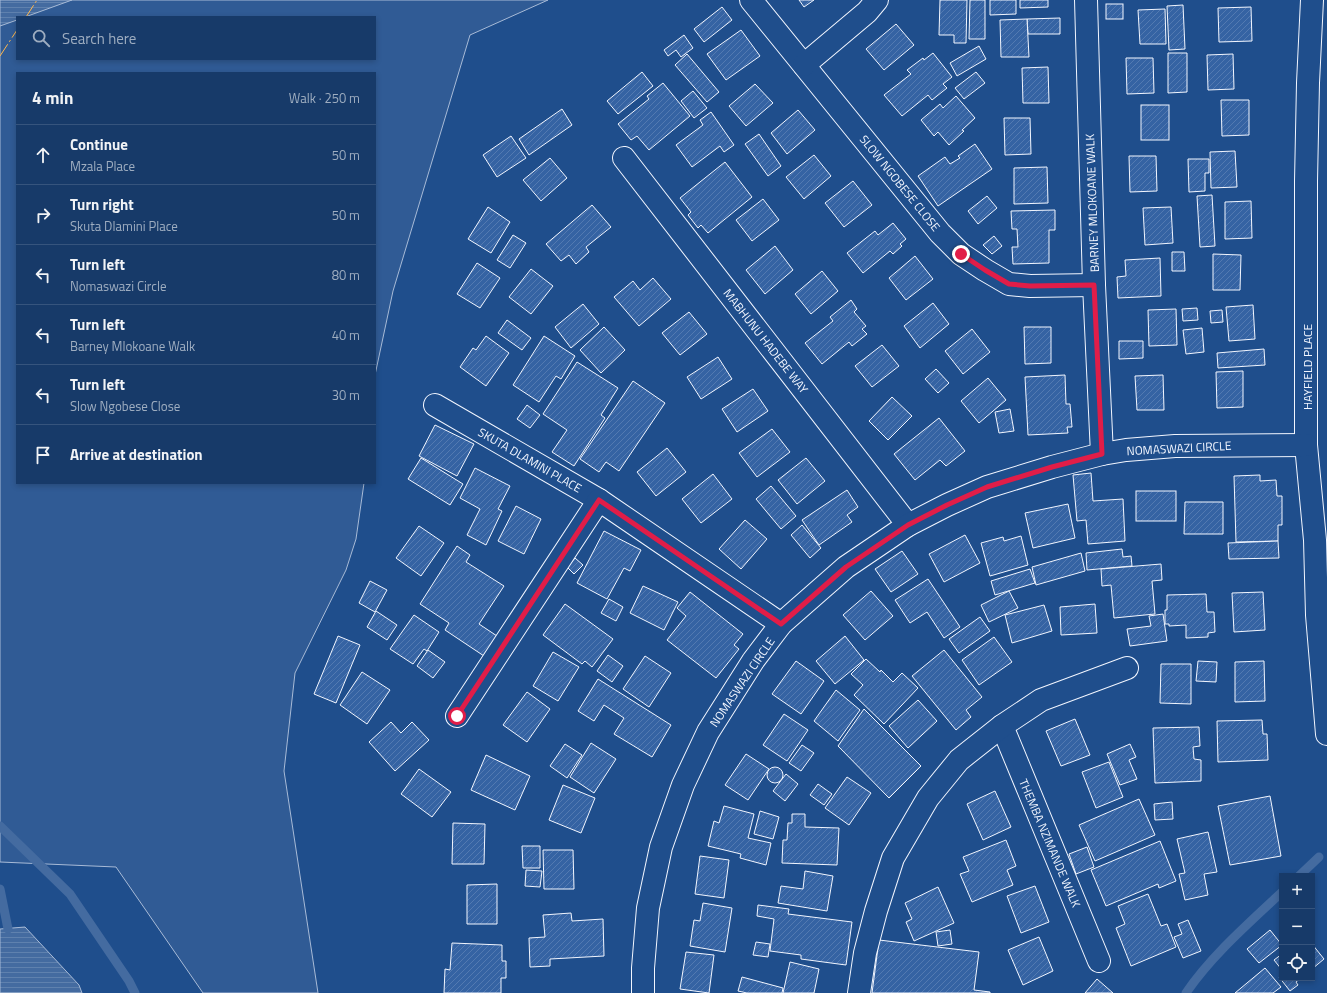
<!DOCTYPE html>
<html lang="en">
<head>
<meta charset="utf-8">
<style>
	:root { --surface:#173a69; --page:#244571; --text:#f1f3f6; --muted:#9eadc0; --line:#36547d }
	body { margin:0; font-family:"Titillium Web",sans-serif; background:var(--page); color:var(--text) }
	.controls { position:absolute; right:12px; bottom:12px; display:grid; overflow:hidden; border-radius:0px; box-shadow:0 2px 6px #0003 }
	.controls button { width:36px; height:36px; display:grid; place-items:center; padding:0; border:0; border-bottom:1px solid var(--line); background:var(--surface); color:var(--text); font:20px sans-serif }
	.stop { position:absolute; width:12px; height:12px; margin:-9px; border:3px solid #e11d48; border-radius:50%; background:#fff }
	.stop.end { background:#e11d48; border-color:#fff; box-shadow:0 1px 4px #0008 }
	.list { margin:0; padding:0; list-style:none }
	h2 { display:flex; justify-content:space-between; align-items:center; height:52px; margin:0; padding:0 16px; font-size:17px }
	h2 small { font-size:13px; font-weight:400; color:var(--muted) }
	.list li { display:grid; grid-template-columns:26px 1fr auto; gap:12px; align-items:center; box-sizing:border-box; height:60px; padding:0 16px; border-top:1px solid var(--line) }
	.list b { display:block; font-size:15px; white-space:nowrap }
	.list p { margin:0; font-size:13px; white-space:nowrap; color:var(--muted) }
	.list em { font-size:13px; font-style:normal; color:var(--muted) }
	.icon { flex:none; width:22px; height:22px; fill:none; stroke:currentColor; stroke-width:2; stroke-linecap:round; stroke-linejoin:round }
	.map { position:relative; flex:none; width:1327px; height:993px; overflow:hidden }
	.search { position:absolute; background:var(--surface); box-shadow:0 2px 6px #0003; left:16px; top:16px; width:360px; height:44px; display:flex; align-items:center; gap:10px; box-sizing:border-box; padding:0 14px; border-radius:0px; color:var(--muted); font-size:15px }
	.panel { position:absolute; background:var(--surface); box-shadow:0 2px 6px #0003; left:16px; top:72px; width:360px; height:412px; border-radius:0px }
	.map>svg:first-child { display:block }
	.built { fill:#305b95; stroke:#a8bbd7; fill-rule:evenodd }
	.water { fill:url(#water-rules); stroke:#a8bbd7 }
	.lines { fill:none; stroke-linecap:round; stroke-linejoin:round }
	.stream { stroke:#446ba0; stroke-width:9 }
	.building { fill:url(#building-hatch); stroke:#f2f6ff }
	.minor-casing { stroke:#f2f6ff; stroke-width:24 }
	.minor { stroke:#1f4e8c; stroke-width:22 }
	.power { stroke:#ffb74d; stroke-width:1; stroke-dasharray:14 3 2 3; stroke-linecap:butt }
	.route { stroke:#e11d48; stroke-width:5 }
	.labels { text-anchor:middle; dominant-baseline:central; stroke-width:3; stroke-linejoin:round; paint-order:stroke }
	.street-label { font-size:12px; fill:#f2f6ff; stroke:#1f4e8c }
</style>
</head>
<body>
<div class="map">
<svg width="1327" height="993" viewBox="0 0 1327 993">
	<defs>
		<pattern id="water-rules" width="6" height="5" patternUnits="userSpaceOnUse"><rect width="6" height="5" fill="#446ba0"/><path d="M0 2.5h6" fill="none" stroke="#5f81ae"/></pattern>
		<pattern id="building-hatch" width="6" height="6" patternUnits="userSpaceOnUse"><rect width="6" height="6" fill="#3563a3"/><path d="M-1 1l2-2M0 6l6-6M5 7l2-2" fill="none" stroke="#537ab1"/></pattern>
	</defs>
	<rect width="100%" height="100%" fill="#1f4e8c"/>
	<path class="built" d="M0 0H548L470 35 393 291 375 375V73H17V483H364L356 539 346 570 295 673 284 771 318 993H203L116 867 0 862ZM17 17H375V59H17Z"/>
	<g class="water">
		<polygon points="0,0 72,0 25,17 17,17 17,20 0,26"/>
		<polygon points="25,927 79,985 82,993 0,993 0,929"/>
	</g>
	<g class="lines">
		<g class="stream">
			<polyline points="0,826 70,894 129,981 135,993"/>
			<polyline points="1299,876 1319,857"/>
			<polyline points="0,889 8,929"/>
			<path d="M1186 993C1211 956 1249 923 1282 892"/>
		</g>
	</g>
	<g class="building">
		<polygon points="799,0 814,0 804,7"/>
		<polygon points="940,0 967,0 966,43 954,43 954,35 939,35"/>
		<polygon points="970,0 985,0 985,39 969,39"/>
		<polygon points="990,0 1016,0 1016,14 990,15"/>
		<polygon points="1020,0 1048,0 1048,7 1020,8"/>
		<rect x="1106" y="4" width="17" height="15"/>
		<polygon points="1183,5 1185,49 1169,50 1167,6"/>
		<polygon points="722,7 732,20 704,42 694,29"/>
		<polygon points="1251,7 1252,41 1219,42 1218,8"/>
		<polygon points="1165,9 1166,44 1140,44 1138,10"/>
		<polygon points="1060,18 1060,34 1028,34 1027,19"/>
		<polygon points="1027,19 1029,57 1001,57 1000,20"/>
		<polygon points="896,24 914,45 884,70 866,49"/>
		<polygon points="741,30 760,56 726,80 707,54"/>
		<polygon points="684,35 693,48 681,57 676,50 668,56 664,50"/>
		<polygon points="979,46 986,59 957,76 950,63"/>
		<polygon points="933,53 952,77 943,84 947,88 932,100 928,95 902,116 884,95 911,74 907,70 923,58 924,60"/>
		<polygon points="1168,53 1187,53 1187,92 1168,93"/>
		<polygon points="687,54 719,92 707,102 675,65"/>
		<polygon points="1233,54 1234,89 1208,90 1207,55"/>
		<polygon points="1126,58 1153,58 1154,93 1127,94"/>
		<polygon points="1048,67 1049,103 1023,103 1022,68"/>
		<polygon points="642,72 653,86 618,114 607,101"/>
		<polygon points="976,72 985,83 964,99 955,88"/>
		<polygon points="663,83 690,116 649,150 637,136 631,140 618,124 649,99 647,96"/>
		<polygon points="755,84 773,103 746,126 729,106"/>
		<polygon points="693,91 707,108 694,118 681,101"/>
		<polygon points="956,96 975,118 962,130 964,131 949,145 938,132 934,136 921,120 940,104 943,108"/>
		<polygon points="1221,100 1249,100 1249,135 1222,136"/>
		<rect x="1141" y="105" width="28" height="35"/>
		<polygon points="562,109 572,125 529,155 519,139"/>
		<polygon points="798,110 815,130 787,154 771,133"/>
		<polygon points="711,112 734,145 724,152 720,146 692,167 676,145 703,125 700,120"/>
		<polygon points="1004,118 1030,118 1031,154 1005,155"/>
		<polygon points="759,134 781,166 768,176 745,144"/>
		<polygon points="511,136 526,158 497,177 483,155"/>
		<polygon points="975,144 992,169 938,206 918,176 945,157 950,164 960,158 958,156"/>
		<polygon points="1235,151 1237,187 1211,188 1210,152"/>
		<polygon points="814,155 831,176 804,199 786,177"/>
		<polygon points="1129,156 1156,156 1157,191 1130,192"/>
		<polygon points="550,158 567,178 541,201 523,180"/>
		<polygon points="1188,159 1209,159 1209,173 1205,173 1205,191 1189,192"/>
		<polygon points="725,162 752,197 708,233 701,225 698,228 688,215 691,212 680,198"/>
		<polygon points="1047,167 1048,203 1014,204 1014,168"/>
		<polygon points="853,181 872,205 844,227 825,203"/>
		<polygon points="1212,195 1215,246 1200,247 1197,196"/>
		<polygon points="987,196 997,208 978,224 968,211"/>
		<polygon points="763,199 779,220 752,241 736,220"/>
		<polygon points="1251,201 1252,238 1225,239 1225,202"/>
		<polygon points="592,205 611,227 586,247 589,252 576,264 569,255 561,261 546,244"/>
		<polygon points="488,207 510,222 491,253 468,239"/>
		<polygon points="1171,207 1173,243 1145,245 1143,208"/>
		<polygon points="1055,210 1055,230 1049,230 1049,263 1013,264 1012,247 1018,247 1017,229 1012,229 1011,211"/>
		<polygon points="893,223 906,239 900,244 902,246 893,254 890,251 863,273 847,253 875,231 878,235"/>
		<polygon points="513,235 526,243 510,268 497,260"/>
		<polygon points="994,236 1002,246 992,254 983,245"/>
		<polygon points="775,246 793,270 765,294 746,270"/>
		<polygon points="1172,252 1184,252 1185,271 1172,271"/>
		<polygon points="1213,254 1241,255 1240,290 1213,290"/>
		<polygon points="915,256 933,279 906,300 889,278"/>
		<polygon points="1160,258 1161,296 1118,298 1117,277 1126,276 1125,260"/>
		<polygon points="477,263 500,278 480,308 457,294"/>
		<polygon points="531,269 553,286 531,314 509,297"/>
		<polygon points="822,271 838,291 811,314 795,294"/>
		<polygon points="653,278 671,299 639,326 614,297 633,281 640,290"/>
		<polygon points="851,300 857,309 854,312 866,326 862,329 867,334 852,346 849,342 822,364 805,343 833,321 830,317"/>
		<polygon points="933,303 949,324 920,348 904,326"/>
		<polygon points="583,304 599,324 571,348 555,327"/>
		<polygon points="1253,305 1255,339 1229,341 1226,307"/>
		<polygon points="1197,308 1198,320 1183,321 1182,309"/>
		<polygon points="1176,309 1177,345 1149,346 1148,310"/>
		<polygon points="1222,310 1223,322 1211,323 1210,311"/>
		<polygon points="689,312 707,334 680,355 662,333"/>
		<polygon points="507,320 531,338 522,350 498,333"/>
		<polygon points="604,327 625,350 601,373 580,350"/>
		<polygon points="1024,327 1051,327 1051,363 1025,364"/>
		<polygon points="1202,328 1204,352 1186,354 1183,330"/>
		<polygon points="972,329 990,352 963,374 945,351"/>
		<polygon points="486,336 509,353 486,386 460,367 473,348 476,350"/>
		<polygon points="544,336 575,356 561,379 556,376 539,402 513,385"/>
		<polygon points="1119,341 1143,341 1143,358 1119,359"/>
		<polygon points="882,345 899,366 872,387 855,366"/>
		<polygon points="1264,349 1265,365 1218,368 1217,353"/>
		<polygon points="718,357 732,379 701,399 687,377"/>
		<polygon points="577,362 618,388 601,415 605,418 574,466 552,452 567,430 543,414"/>
		<polygon points="936,369 949,383 938,393 925,379"/>
		<polygon points="1243,371 1243,407 1217,408 1216,372"/>
		<polygon points="1065,375 1066,404 1070,404 1072,427 1067,427 1068,433 1028,435 1025,377"/>
		<polygon points="1163,375 1164,410 1137,410 1135,376"/>
		<polygon points="988,378 1006,400 979,423 961,401"/>
		<polygon points="633,381 665,403 619,471 606,462 599,472 580,459"/>
		<polygon points="753,389 768,411 737,432 722,409"/>
		<polygon points="892,397 912,416 888,440 869,421"/>
		<polygon points="527,405 540,415 530,428 517,419"/>
		<polygon points="1010,409 1014,431 999,433 995,412"/>
		<polygon points="939,418 965,451 946,466 940,460 915,480 894,454"/>
		<polygon points="435,425 474,444 457,476 419,456"/>
		<polygon points="772,429 790,452 757,477 739,453"/>
		<polygon points="667,448 686,472 656,496 637,472"/>
		<polygon points="421,458 463,484 450,505 408,479"/>
		<polygon points="806,458 825,481 797,504 778,480"/>
		<polygon points="475,468 510,486 498,509 502,511 486,545 467,535 480,509 460,498"/>
		<polygon points="1091,473 1093,501 1123,499 1125,541 1088,544 1086,520 1077,521 1073,475"/>
		<polygon points="713,474 732,499 701,523 682,499"/>
		<polygon points="1260,475 1260,481 1276,480 1277,496 1282,496 1282,525 1278,525 1278,541 1236,542 1234,476"/>
		<polygon points="771,486 796,516 781,529 756,499"/>
		<polygon points="847,490 858,507 847,515 852,522 819,545 802,520"/>
		<rect x="1136" y="491" width="40" height="30"/>
		<polygon points="1185,502 1223,502 1223,534 1184,534"/>
		<polygon points="1068,504 1075,538 1033,548 1025,513"/>
		<polygon points="516,506 541,519 524,554 498,541"/>
		<polygon points="745,520 767,539 741,569 719,549"/>
		<polygon points="802,525 821,548 810,558 791,535"/>
		<polygon points="419,526 444,543 421,576 396,558"/>
		<polygon points="604,531 641,550 630,571 624,568 607,599 577,583"/>
		<polygon points="965,535 980,563 944,582 929,554"/>
		<polygon points="1021,536 1028,565 990,576 981,543 1003,537 1004,541"/>
		<polygon points="1278,541 1279,558 1229,559 1228,543"/>
		<polygon points="457,546 470,555 466,562 504,586 479,624 497,636 484,656 445,630 449,623 420,604"/>
		<polygon points="1122,549 1123,557 1131,556 1132,566 1087,570 1086,553"/>
		<polygon points="902,551 918,574 891,592 875,569"/>
		<polygon points="1081,553 1085,571 1036,585 1032,567"/>
		<polygon points="575,558 583,565 574,574 567,567"/>
		<polygon points="1161,564 1162,580 1152,581 1155,614 1114,618 1111,585 1102,586 1101,569"/>
		<polygon points="1030,569 1035,583 995,595 991,581"/>
		<polygon points="928,579 960,627 944,638 927,612 910,623 895,600"/>
		<polygon points="370,581 387,590 375,612 359,603"/>
		<polygon points="643,586 678,602 664,630 630,613"/>
		<polygon points="871,591 893,616 865,640 843,615"/>
		<polygon points="1009,591 1018,608 989,622 981,605"/>
		<polygon points="690,592 743,634 734,645 739,649 716,678 667,640 686,616 677,608"/>
		<polygon points="1263,592 1265,630 1234,632 1232,593"/>
		<polygon points="1206,594 1207,612 1214,612 1215,632 1208,633 1208,637 1186,638 1186,625 1169,626 1169,624 1165,624 1165,610 1167,610 1167,595"/>
		<polygon points="609,599 623,607 616,621 601,613"/>
		<polygon points="565,604 613,639 592,667 585,661 582,664 543,635"/>
		<polygon points="1095,604 1097,633 1061,635 1060,607"/>
		<polygon points="1044,605 1052,631 1012,643 1005,615"/>
		<polygon points="376,611 397,625 387,640 367,627"/>
		<polygon points="1163,614 1167,641 1130,646 1127,629 1151,626 1149,616"/>
		<polygon points="414,615 439,632 427,651 424,649 413,664 390,649"/>
		<polygon points="980,617 990,631 959,653 949,639"/>
		<polygon points="338,636 360,645 336,703 314,694"/>
		<polygon points="845,636 864,660 835,684 816,661"/>
		<polygon points="994,637 1012,662 979,685 962,660"/>
		<polygon points="428,650 445,662 433,678 417,666"/>
		<polygon points="944,650 982,697 966,710 971,717 956,730 912,676"/>
		<polygon points="553,652 579,667 558,701 533,686"/>
		<polygon points="608,655 623,666 612,682 597,671"/>
		<polygon points="645,656 671,673 649,707 623,689"/>
		<polygon points="866,659 880,672 881,670 893,682 902,673 918,688 884,724 854,695 863,685 851,674"/>
		<polygon points="796,661 824,681 801,714 772,694"/>
		<polygon points="1198,661 1217,662 1216,682 1196,681"/>
		<polygon points="1264,661 1265,701 1235,702 1235,662"/>
		<polygon points="1161,664 1191,664 1191,704 1160,703"/>
		<polygon points="362,672 390,690 367,724 340,705"/>
		<polygon points="598,679 671,725 652,757 614,734 624,718 604,705 594,721 578,711"/>
		<polygon points="836,690 860,710 838,741 814,721"/>
		<polygon points="527,692 550,709 527,742 503,725"/>
		<polygon points="918,700 937,721 908,748 889,726"/>
		<polygon points="864,709 921,766 889,798 838,746"/>
		<polygon points="784,714 808,730 787,761 763,745"/>
		<polygon points="1075,719 1090,755 1061,766 1046,731"/>
		<polygon points="1262,720 1263,734 1267,734 1268,760 1218,762 1217,721"/>
		<polygon points="391,722 401,733 412,722 429,740 395,771 369,742"/>
		<polygon points="1199,727 1200,746 1193,747 1194,759 1201,760 1201,781 1155,783 1153,728"/>
		<polygon points="591,743 616,759 594,793 570,777"/>
		<polygon points="565,744 582,755 567,778 550,766"/>
		<polygon points="1130,744 1136,757 1129,760 1137,779 1120,785 1107,754"/>
		<polygon points="802,745 814,753 801,771 789,763"/>
		<polygon points="746,754 769,769 748,800 725,785"/>
		<polygon points="486,755 530,776 515,810 471,790"/>
		<polygon points="1109,762 1123,797 1096,808 1082,772"/>
		<circle cx="775" cy="775" r="8"/>
		<polygon points="419,769 451,792 432,817 401,794"/>
		<polygon points="786,774 798,784 785,801 773,791"/>
		<polygon points="847,777 871,793 849,825 825,808"/>
		<polygon points="818,784 832,794 824,805 810,795"/>
		<polygon points="563,785 595,798 581,833 549,820"/>
		<polygon points="995,791 1011,827 983,840 967,804"/>
		<polygon points="1270,796 1281,856 1230,865 1218,806"/>
		<polygon points="1139,799 1155,835 1095,861 1079,825"/>
		<polygon points="1172,802 1173,819 1155,820 1154,804"/>
		<polygon points="724,806 754,814 748,838 771,843 766,865 740,858 741,854 708,846 714,821 719,823"/>
		<polygon points="760,811 779,817 773,839 754,834"/>
		<polygon points="792,814 805,814 805,827 839,828 837,865 782,863 783,840 787,840 788,823 792,823"/>
		<polygon points="453,823 485,824 484,864 452,864"/>
		<polygon points="1208,832 1217,872 1204,874 1208,895 1185,900 1179,874 1185,873 1177,839"/>
		<polygon points="1006,840 1016,866 1007,870 1013,885 972,902 960,874 969,871 963,857"/>
		<polygon points="1160,841 1176,881 1159,888 1158,884 1106,906 1091,870"/>
		<polygon points="522,846 540,846 540,868 523,868"/>
		<polygon points="1087,847 1094,867 1076,874 1069,854"/>
		<polygon points="543,850 573,850 574,889 544,889"/>
		<polygon points="700,856 729,860 724,898 695,894"/>
		<polygon points="526,870 542,871 540,887 525,886"/>
		<polygon points="805,871 833,876 827,911 778,903 781,886 803,889"/>
		<polygon points="497,884 497,924 467,924 467,885"/>
		<polygon points="1035,886 1049,922 1021,933 1007,896"/>
		<polygon points="938,887 954,923 914,941 906,922 912,919 905,903"/>
		<polygon points="1148,894 1161,926 1167,924 1176,947 1131,966 1116,928 1125,924 1118,906"/>
		<polygon points="703,903 732,908 725,952 690,946 694,920 700,921"/>
		<polygon points="758,905 789,909 788,914 852,922 846,965 801,959 801,955 770,951 774,919 757,916"/>
		<polygon points="571,913 572,921 603,919 604,956 550,959 550,966 530,967 529,938 545,937 543,915"/>
		<polygon points="1188,920 1201,951 1183,958 1174,937 1182,934 1178,924"/>
		<polygon points="950,930 952,944 938,946 936,932"/>
		<polygon points="1270,930 1282,945 1259,963 1247,949"/>
		<polygon points="1039,937 1053,971 1023,985 1008,950"/>
		<polygon points="879,940 979,952 974,990 990,992 990,993 872,993"/>
		<polygon points="756,942 770,944 768,957 753,955"/>
		<polygon points="452,943 502,945 502,961 506,961 506,978 501,978 501,993 444,993 445,969 450,970"/>
		<polygon points="1312,944 1324,959 1312,969"/>
		<polygon points="686,952 714,955 709,993 680,989"/>
		<polygon points="1282,954 1282,970 1274,960"/>
		<polygon points="790,962 819,969 814,993 783,993"/>
		<polygon points="1265,968 1281,987 1273,993 1235,993"/>
		<polygon points="1282,974 1282,978 1301,978 1296,982 1298,985 1290,991 1279,977"/>
		<polygon points="742,977 783,988 782,993 747,993 738,991"/>
		<polygon points="1097,979 1113,993 1085,993"/>
	</g>
	<g class="lines">
		<defs>
			<g id="minor">
				<polyline points="751,0 940,233 961,254 985,270 1009,284 1030,286 1094,285"/>
				<polyline points="1086,0 1094,285 1102,454"/>
				<polyline points="1312,0 1308,83 1306,181 1306,445 1315,540 1317,615 1327,734"/>
				<polyline points="804,65 867,12 877,0"/>
				<polyline points="624,158 908,525"/>
				<polyline points="435,405 599,500 781,624"/>
				<polyline points="457,716 599,500"/>
				<polyline points="1002,726 1099,961"/>
				<polyline points="643,993 643,968 648,908 661,847 683,785 708,732 753,661 781,624 846,567 908,525 947,505 987,487 1052,467 1102,454 1126,450 1175,446 1306,445"/>
				<polyline points="859,993 865,953 876,911 893,858 928,798 959,760 1002,726 1041,700 1127,668"/>
			</g>
		</defs>
		<use href="#minor" class="minor-casing"/>
		<use href="#minor" class="minor"/>
		<g class="power">
			<polyline points="26,17 37,0"/>
			<polyline points="0,56 17,30"/>
		</g>
	</g>
	<g class="lines">
		<polyline class="route" points="457,716 599,500 781,624 846,567 908,525 947,505 987,487 1052,467 1102,454 1094,285 1030,286 1009,284 985,270 961,254"/>
	</g>
	<g class="labels">
		<g class="street-label">
			<text transform="translate(900 183) rotate(51)">SLOW NGOBESE CLOSE</text>
			<text transform="translate(1092 203) rotate(-92)">BARNEY MLOKOANE WALK</text>
			<text transform="translate(766 341) rotate(52)">MABHUNU HADEBE WAY</text>
			<text transform="translate(1307 367) rotate(-90)">HAYFIELD PLACE</text>
			<text transform="translate(1179 448) rotate(-3)">NOMASWAZI CIRCLE</text>
			<text transform="translate(530 460) rotate(30)">SKUTA DLAMINI PLACE</text>
			<text transform="translate(742 682) rotate(-56)">NOMASWAZI CIRCLE</text>
			<text transform="translate(1050 843) rotate(67)">THEMBA NZIMANDE WALK</text>
		</g>
	</g>
</svg>
<div class="controls">
<button>+</button>
<button>−</button>
<button><svg class="icon" aria-label="locate" viewBox="0 0 24 24"><circle cx="12" cy="12" r="6"/><path d="M12 2v4M12 18v4M2 12h4M18 12h4"/></svg></button>
</div>
<div class="stop" style="left:457px;top:716px"></div>
<div class="stop end" style="left:961px;top:254px"></div>
<div class="search"><svg class="icon" aria-label="search" viewBox="0 0 24 24"><circle cx="10" cy="10" r="6"/><path d="M15 15l6 6"/></svg>Search here</div>
<section class="panel">
<h2>4 min<small>Walk · 250 m</small></h2>
<ul class="list">
<li><svg class="icon" aria-label="ahead" viewBox="0 0 24 24"><path d="M12 20V5M6 11l6-6 6 6"/></svg><div><b>Continue</b><p>Mzala Place</p></div><em>50 m</em></li>
<li><svg class="icon" aria-label="right" viewBox="0 0 24 24"><path d="M7 20v-9h11M14 6l5 5-5 5"/></svg><div><b>Turn right</b><p>Skuta Dlamini Place</p></div><em>50 m</em></li>
<li><svg class="icon" aria-label="left" viewBox="0 0 24 24"><path d="M17 20v-9H6M10 6l-5 5 5 5"/></svg><div><b>Turn left</b><p>Nomaswazi Circle</p></div><em>80 m</em></li>
<li><svg class="icon" aria-label="left" viewBox="0 0 24 24"><path d="M17 20v-9H6M10 6l-5 5 5 5"/></svg><div><b>Turn left</b><p>Barney Mlokoane Walk</p></div><em>40 m</em></li>
<li><svg class="icon" aria-label="left" viewBox="0 0 24 24"><path d="M17 20v-9H6M10 6l-5 5 5 5"/></svg><div><b>Turn left</b><p>Slow Ngobese Close</p></div><em>30 m</em></li>
<li><svg class="icon" aria-label="arrive" viewBox="0 0 24 24"><path d="M6 21V4h12l-3 4 3 4H6"/></svg><div><b>Arrive at destination</b></div></li>
</ul>
</section>
</div>
</body>
</html>
